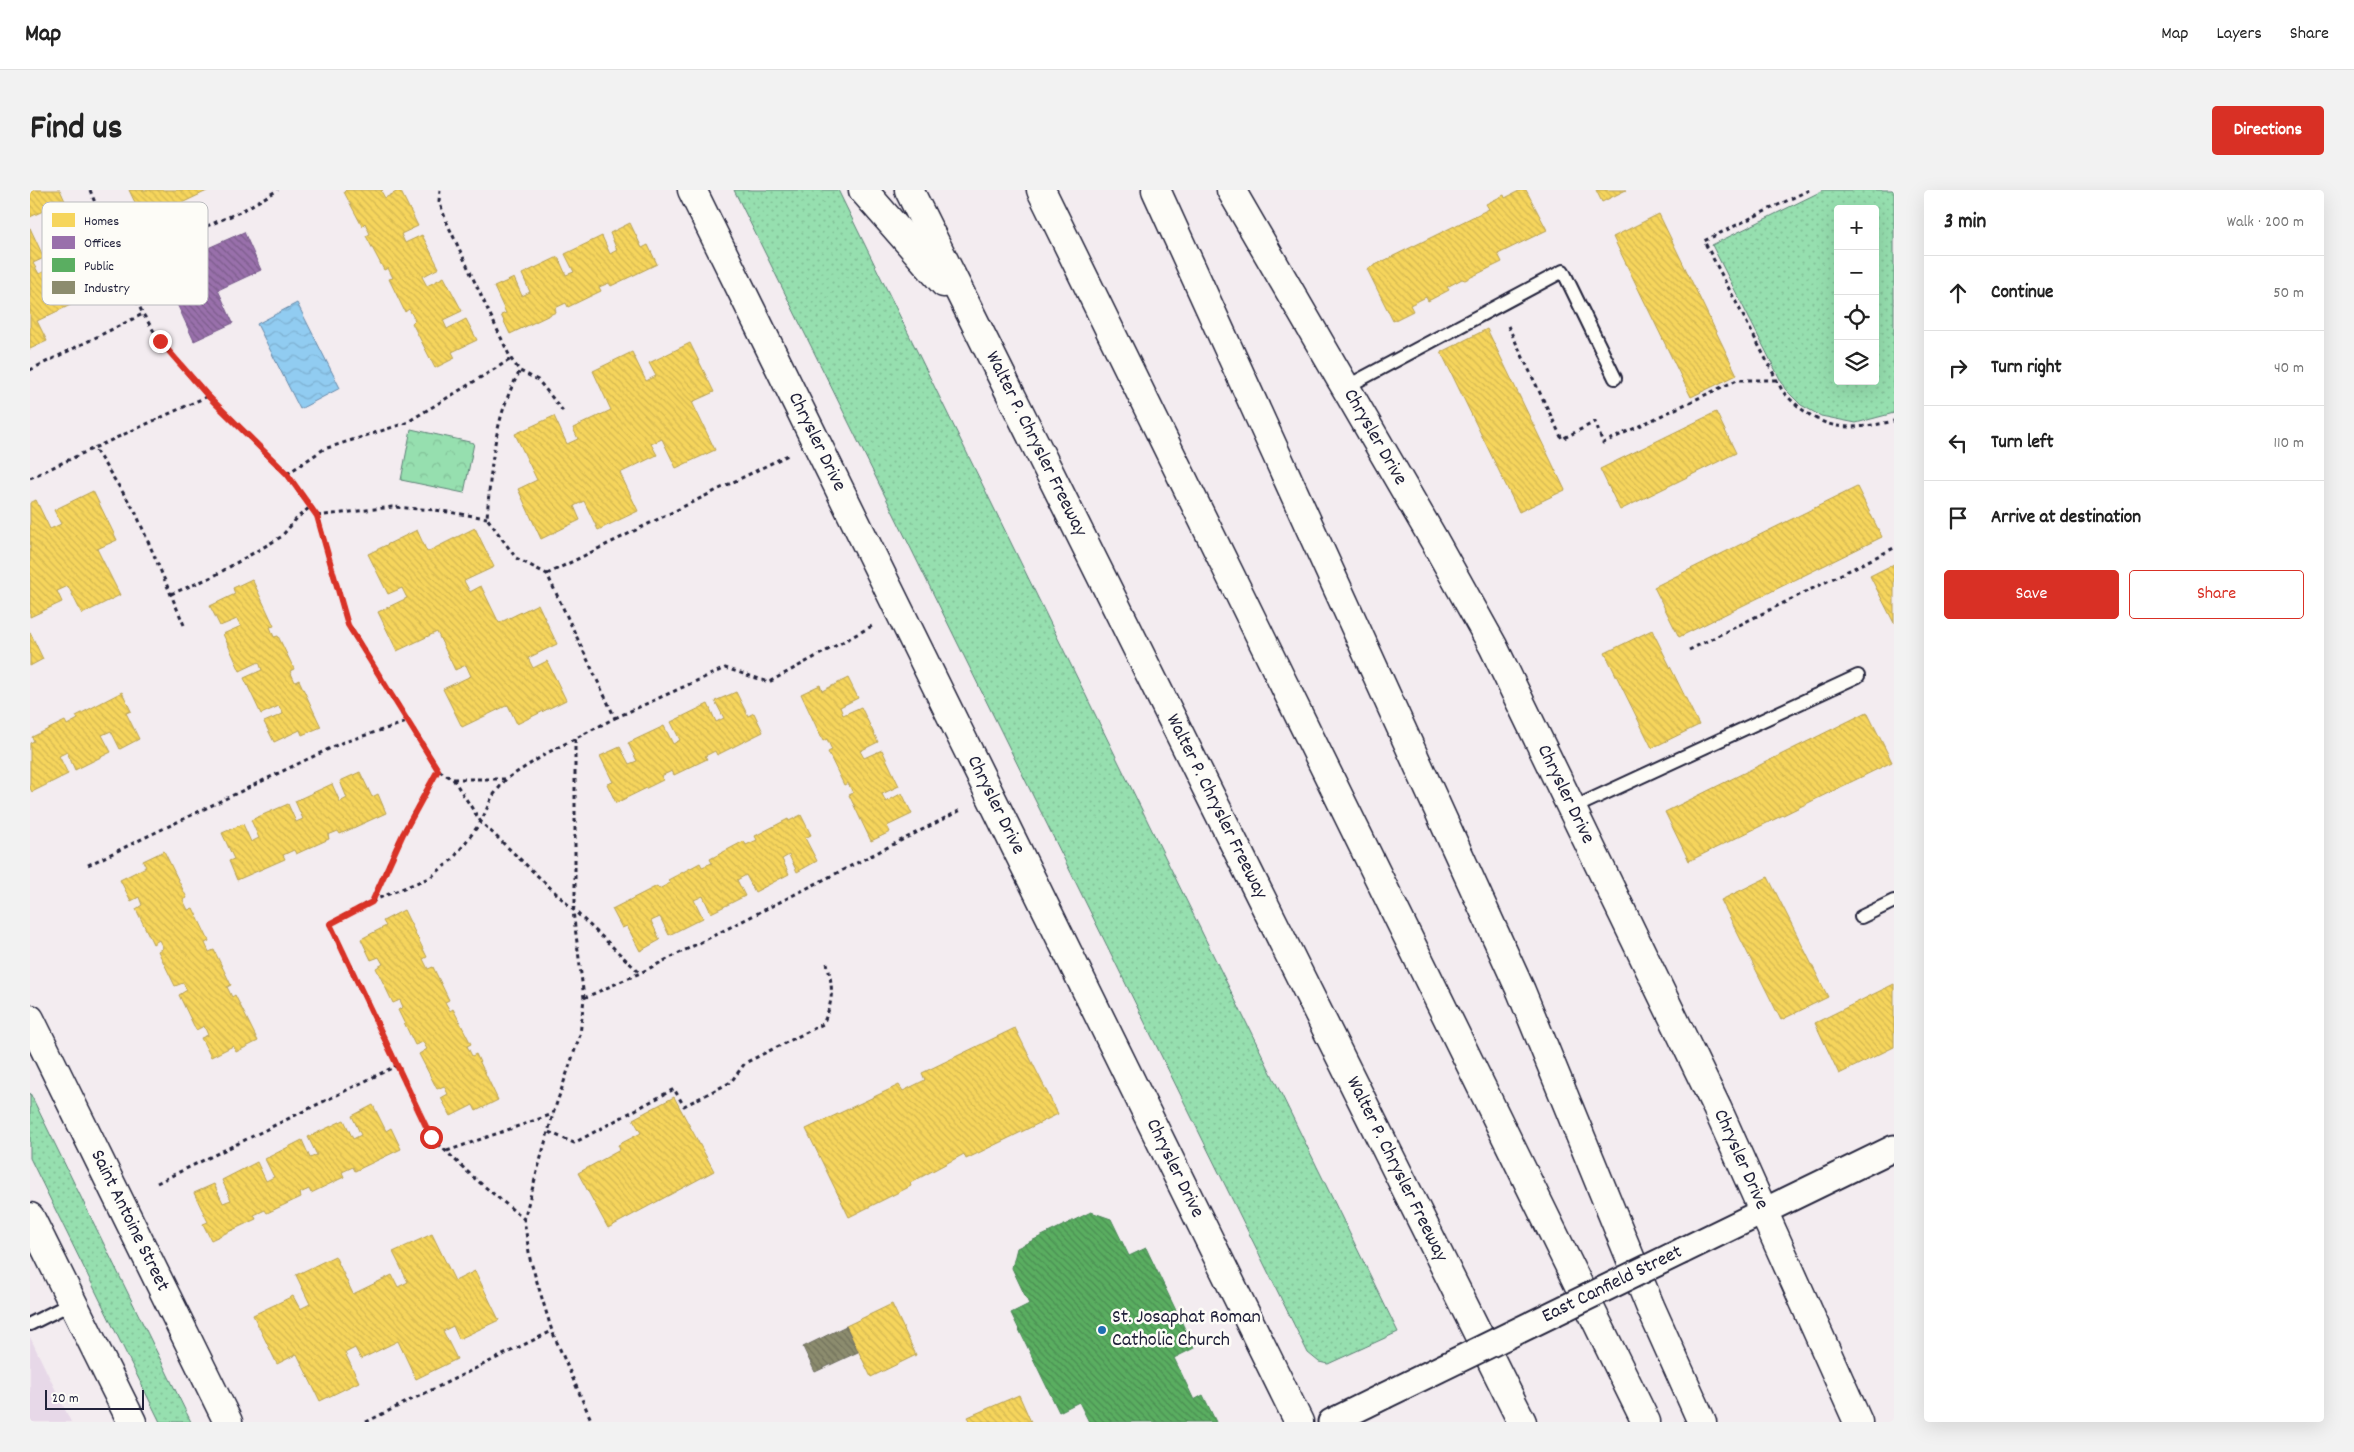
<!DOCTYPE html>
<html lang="en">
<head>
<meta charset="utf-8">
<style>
	:root { --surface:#fff; --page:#f2f2f2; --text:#222; --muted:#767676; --line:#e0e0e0; --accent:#d93025 }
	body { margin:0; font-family:Dekko,sans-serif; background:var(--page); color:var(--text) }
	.controls { position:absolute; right:15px; top:15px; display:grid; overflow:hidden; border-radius:5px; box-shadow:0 5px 20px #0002 }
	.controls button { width:45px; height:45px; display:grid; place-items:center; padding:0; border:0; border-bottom:1px solid var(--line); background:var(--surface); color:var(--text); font:25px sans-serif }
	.scale { position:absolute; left:15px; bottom:12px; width:99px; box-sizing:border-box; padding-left:5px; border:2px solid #22223b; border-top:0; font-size:14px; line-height:18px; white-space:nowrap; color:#22223b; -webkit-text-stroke:4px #fdfcf7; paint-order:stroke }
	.stop { position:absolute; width:15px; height:15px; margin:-11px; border:4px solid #d93025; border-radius:50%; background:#fff }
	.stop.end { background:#d93025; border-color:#fff; box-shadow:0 1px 5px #0008 }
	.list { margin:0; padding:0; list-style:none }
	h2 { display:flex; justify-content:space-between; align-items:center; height:65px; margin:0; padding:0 20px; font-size:21px }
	h2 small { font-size:16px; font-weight:400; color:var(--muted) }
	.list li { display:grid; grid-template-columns:32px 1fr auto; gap:15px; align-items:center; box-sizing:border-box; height:75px; padding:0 20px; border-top:1px solid var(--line) }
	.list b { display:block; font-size:19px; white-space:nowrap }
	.list em { font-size:16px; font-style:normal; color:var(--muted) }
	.actions { display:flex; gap:10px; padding:15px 20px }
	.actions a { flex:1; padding:11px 0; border:1px solid var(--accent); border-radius:5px; text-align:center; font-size:18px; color:var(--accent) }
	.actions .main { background:var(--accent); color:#fff }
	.icon { flex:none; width:28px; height:28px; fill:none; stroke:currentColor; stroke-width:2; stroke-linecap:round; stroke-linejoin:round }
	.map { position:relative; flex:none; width:1864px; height:1232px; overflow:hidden; border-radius:5px }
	header { display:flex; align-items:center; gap:30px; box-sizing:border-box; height:70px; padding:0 25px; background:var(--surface); border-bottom:1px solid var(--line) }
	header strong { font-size:24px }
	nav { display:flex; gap:28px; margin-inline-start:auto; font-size:18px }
	.intro { display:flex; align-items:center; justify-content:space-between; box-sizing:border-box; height:120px; padding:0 30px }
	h1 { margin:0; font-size:35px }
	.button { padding:12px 22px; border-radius:5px; background:var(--accent); color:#fff; font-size:18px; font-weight:700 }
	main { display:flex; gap:30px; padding:0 30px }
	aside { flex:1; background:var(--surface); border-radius:5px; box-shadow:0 5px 20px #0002 }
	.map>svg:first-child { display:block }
	.built { fill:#e7d8e8 }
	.grass { fill:url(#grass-dots); stroke:#5c8075; fill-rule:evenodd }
	.forest { fill:url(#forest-crowns); stroke:#5c8075 }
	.water { fill:url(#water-waves); stroke:#6588a8 }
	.homes { fill:url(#homes-back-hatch); stroke:#b69f52 }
	.offices { fill:url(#offices-back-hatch); stroke:#755989 }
	.public { fill:url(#public-back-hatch); stroke:#498456 }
	.industry { fill:url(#industry-back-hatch); stroke:#6c6c5f }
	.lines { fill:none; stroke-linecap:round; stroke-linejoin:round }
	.service-casing { stroke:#22223b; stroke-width:16 }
	.minor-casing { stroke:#22223b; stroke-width:29 }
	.tertiary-casing { stroke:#22223b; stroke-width:31 }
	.motorway-casing { stroke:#22223b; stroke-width:31 }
	.path { stroke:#22223b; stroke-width:3; stroke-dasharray:4 4; stroke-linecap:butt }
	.service { stroke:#fdfcf7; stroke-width:12 }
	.minor { stroke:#fdfcf7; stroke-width:25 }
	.tertiary { stroke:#fdfcf7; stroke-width:28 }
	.motorway { stroke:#fdfcf7; stroke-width:28 }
	.minor-bridge-casing { stroke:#22223b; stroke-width:29; stroke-linecap:butt }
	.minor-bridge { stroke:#fdfcf7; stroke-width:25 }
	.route { stroke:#d93025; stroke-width:6 }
	.poi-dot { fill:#1f6fb2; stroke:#fdfcf7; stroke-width:2 }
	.labels { text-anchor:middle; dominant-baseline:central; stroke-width:5; stroke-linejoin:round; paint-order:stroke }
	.street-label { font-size:20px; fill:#22223b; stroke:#fdfcf7 }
	.poi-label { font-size:20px; fill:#22223b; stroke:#fdfcf7; text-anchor:start }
	.key { fill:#fdfcf7; stroke:#bbbbbf; stroke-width:1 }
	.key-label { font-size:14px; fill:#22223b }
</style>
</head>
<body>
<header>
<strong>Map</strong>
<nav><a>Map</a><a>Layers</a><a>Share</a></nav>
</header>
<div class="intro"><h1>Find us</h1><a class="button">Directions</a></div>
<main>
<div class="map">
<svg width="1864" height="1232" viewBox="0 0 1864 1232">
	<defs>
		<pattern id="grass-dots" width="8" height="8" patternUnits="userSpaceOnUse" patternTransform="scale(1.25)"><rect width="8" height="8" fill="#96dfaf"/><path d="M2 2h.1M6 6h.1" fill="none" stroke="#81bf97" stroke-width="1.8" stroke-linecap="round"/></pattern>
		<pattern id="forest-crowns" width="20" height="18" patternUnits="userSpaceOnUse" patternTransform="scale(1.25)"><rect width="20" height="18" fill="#96dfaf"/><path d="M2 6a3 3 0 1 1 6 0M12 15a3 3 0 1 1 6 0" fill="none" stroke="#81bf97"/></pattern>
		<pattern id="water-waves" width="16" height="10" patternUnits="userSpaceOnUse" patternTransform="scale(1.25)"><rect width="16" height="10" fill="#91ccf1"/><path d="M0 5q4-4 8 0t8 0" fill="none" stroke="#7dafd0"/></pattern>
		<pattern id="homes-back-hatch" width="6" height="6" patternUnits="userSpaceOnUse" patternTransform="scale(1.25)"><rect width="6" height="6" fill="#f6d55c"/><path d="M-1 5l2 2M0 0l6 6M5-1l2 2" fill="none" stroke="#d3b751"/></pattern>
		<pattern id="offices-back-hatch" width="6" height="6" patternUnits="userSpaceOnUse" patternTransform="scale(1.25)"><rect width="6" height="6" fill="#9970ab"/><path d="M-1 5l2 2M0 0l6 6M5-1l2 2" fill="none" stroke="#7c5c8c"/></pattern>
		<pattern id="public-back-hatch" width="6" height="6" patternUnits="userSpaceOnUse" patternTransform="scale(1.25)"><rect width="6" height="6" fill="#5aae61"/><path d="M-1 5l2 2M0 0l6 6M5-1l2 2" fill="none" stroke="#4a8d51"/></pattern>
		<pattern id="industry-back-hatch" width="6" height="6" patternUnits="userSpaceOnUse" patternTransform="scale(1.25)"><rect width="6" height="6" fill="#8c8c6e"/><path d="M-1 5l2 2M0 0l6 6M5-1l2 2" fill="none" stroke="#72725c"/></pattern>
	</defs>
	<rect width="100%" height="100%" fill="#f3ecf0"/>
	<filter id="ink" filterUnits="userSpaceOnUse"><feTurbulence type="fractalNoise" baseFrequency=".02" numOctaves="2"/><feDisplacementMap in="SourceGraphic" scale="10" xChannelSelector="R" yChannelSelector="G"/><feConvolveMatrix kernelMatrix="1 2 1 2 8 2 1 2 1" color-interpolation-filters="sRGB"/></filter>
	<g filter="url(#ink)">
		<polygon class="built" points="0,1147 41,1232 0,1232"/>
		<g class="grass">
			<polygon points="704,0 808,0 1368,1142 1298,1174 1289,1172 1278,1163"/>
			<path d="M1794 0H1864V223L1826 233 1791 226 1771 215 1755 199 1682 55ZM1808 19H1845V191H1808Z"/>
			<polygon points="0,903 161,1232 130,1232 0,968"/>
		</g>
		<polygon class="forest" points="381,239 444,253 434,303 371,290"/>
		<polygon class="water" points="267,113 310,198 270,219 227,134"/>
		<g class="homes">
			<polygon points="0,0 30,0 35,11 0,27"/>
			<polygon points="99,0 179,0 114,31"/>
			<polygon points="316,0 353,0 351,1 355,8 370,0 388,36 371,44 375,53 392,45 409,78 392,87 397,96 414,87 432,121 413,130 417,139 436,129 447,150 422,162 425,168 405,178 382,133 385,130 379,119 375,122 359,89 363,88 358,78 354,80 336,46 340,44 335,33 332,36 314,2"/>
			<polygon points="1491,0 1496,0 1517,40 1468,64 1472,72 1435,90 1432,89 1417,97 1419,100 1398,111 1396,107 1380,115 1383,121 1363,131 1337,79 1459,19 1456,14 1474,5 1475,8"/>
			<polygon points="1566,0 1596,0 1572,12"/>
			<polygon points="1629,24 1707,185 1661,207 1583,47"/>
			<polygon points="600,33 612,58 618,55 627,74 581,96 579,93 569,97 571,101 538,117 536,113 525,118 526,122 480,144 471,125 476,123 464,97 484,88 492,106 500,102 492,84 528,67 536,85 544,82 535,64 572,46 580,64 587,60 580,43"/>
			<polygon points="0,38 14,68 3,73 9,84 37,70 55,108 7,131 17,151 0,159"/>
			<polygon points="1457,139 1535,300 1489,322 1411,162"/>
			<polygon points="660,153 684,202 662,212 685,260 646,278 632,249 621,254 627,265 590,283 608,321 568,340 554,311 544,316 550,330 511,349 488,299 507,290 485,244 524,226 537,254 548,249 543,238 581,220 563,181 602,162 616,191 626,186 619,173"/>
			<polygon points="1686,222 1706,263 1590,320 1570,279"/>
			<polygon points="1827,297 1852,347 1649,447 1624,397"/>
			<polygon points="63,301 87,350 67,359 90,405 52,424 38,396 27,401 32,412 0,427 0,313 6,310 20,339 31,334 24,320"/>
			<polygon points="445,338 464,377 434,391 440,402 451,396 469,433 508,414 527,454 498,468 503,478 517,471 536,510 487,534 478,515 432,537 413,499 441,486 436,475 425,480 407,442 367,461 348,422 377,408 372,398 358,404 338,364 387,340 397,362"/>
			<polygon points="1864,374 1864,433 1840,386"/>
			<polygon points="222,389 244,436 240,437 244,447 248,446 264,479 260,481 265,492 269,490 291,537 272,545 270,540 244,552 234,532 253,524 249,516 231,524 214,488 232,480 229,472 210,481 193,444 211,436 207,429 190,436 180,416 205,404 203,398"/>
			<polygon points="1622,440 1669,535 1622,558 1575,463"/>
			<polygon points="0,442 13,469 0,476"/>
			<polygon points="818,488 828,508 810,517 813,525 831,517 848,552 830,561 834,568 852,560 869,596 852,604 856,612 872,603 882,624 857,636 860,642 841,651 819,605 823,603 818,593 814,595 798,562 802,560 797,549 793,551 771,504 790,495 792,501"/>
			<polygon points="92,502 101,521 96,523 109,549 90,559 81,541 72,545 81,562 45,580 37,562 29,566 38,584 2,602 0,598 0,553 4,551 2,547 35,531 37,535 48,529 46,526"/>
			<polygon points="706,502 718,526 724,523 733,542 687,565 685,561 675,566 677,569 644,585 642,581 631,586 633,590 586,613 577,594 583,592 570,566 590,557 599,574 607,571 598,553 634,536 643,554 650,550 641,532 678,514 686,532 694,528 685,511"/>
			<polygon points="1837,522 1862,572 1659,671 1635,622"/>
			<polygon points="330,582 342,607 348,604 356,623 310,644 308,641 298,645 299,649 266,664 264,660 253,665 255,669 207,690 199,671 204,669 192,643 213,634 221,652 229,648 221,630 258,614 266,632 273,629 265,611 302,594 310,612 317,608 310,591"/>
			<polygon points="771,625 781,645 775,648 787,671 767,682 759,665 752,669 759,684 725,702 716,685 707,690 715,706 681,723 673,706 664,710 673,728 639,745 630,727 621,731 630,750 610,761 597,736 592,738 582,719 627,696 629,699 640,693 638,690 670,673 672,677 682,673 680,669 714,651 716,655 727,650 725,646 758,629 759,631"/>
			<polygon points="134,661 157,708 153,710 158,720 163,718 179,751 175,753 179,762 184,760 201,795 197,797 202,807 205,805 228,851 206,862 203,856 181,867 171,848 178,845 174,836 166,840 149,805 157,800 153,793 145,796 128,761 133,758 129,750 123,754 106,719 112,715 109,707 101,711 90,690 116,677 113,671"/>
			<polygon points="1738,687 1798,807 1751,830 1691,710"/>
			<polygon points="374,720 397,767 393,769 398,779 403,777 419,810 415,812 420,821 423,819 441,854 437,856 442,866 446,864 468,910 446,921 443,915 421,926 411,908 418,904 414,896 407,899 389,864 397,859 393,852 385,855 368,820 373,817 370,810 363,813 346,778 353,774 349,767 341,770 331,749 356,736 353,731"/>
			<polygon points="1864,794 1864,857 1809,884 1785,833"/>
			<polygon points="985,838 1028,924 936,969 934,964 880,993 881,996 819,1027 776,939 869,895 873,901 895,890 892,883"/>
			<polygon points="644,907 684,981 578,1038 548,983 590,960 588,955 611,943 603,929"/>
			<polygon points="343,915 356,941 361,938 371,959 325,981 323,977 312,982 314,987 281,1003 279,999 270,1003 271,1007 237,1023 235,1020 224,1025 226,1029 181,1050 173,1034 178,1032 164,1003 184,994 193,1013 201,1010 192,990 227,972 236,991 244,987 235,969 272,950 280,968 287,965 278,947 314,930 323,949 331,945 322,926"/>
			<polygon points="402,1044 425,1091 445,1081 469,1130 429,1149 423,1136 413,1141 427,1169 386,1189 368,1151 331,1169 325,1158 315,1163 329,1192 290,1211 267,1164 247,1174 223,1125 263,1106 270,1119 280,1114 266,1085 305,1066 323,1104 362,1085 368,1097 378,1092 363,1062"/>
			<polygon points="862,1114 886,1165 841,1187 816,1136"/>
			<polygon points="989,1205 1001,1232 941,1232 938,1227"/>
		</g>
		<polygon class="offices" points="214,42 231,80 188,100 203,133 164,151 131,79"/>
		<polygon class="public" points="1061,1022 1081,1029 1099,1066 1116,1058 1164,1158 1144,1168 1164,1210 1173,1205 1186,1232 1059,1232 1049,1212 1029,1222 981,1123 999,1114 982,1078 987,1058"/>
		<polygon class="industry" points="816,1136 828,1162 785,1182 773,1157"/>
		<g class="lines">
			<defs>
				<g id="service">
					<polyline points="1316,197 1533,81 1585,188"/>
					<polyline points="1543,618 1828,486"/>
					<polyline points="1831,727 1864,711"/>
					<polyline points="0,1134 42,1113"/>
				</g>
				<g id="minor">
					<polyline points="1652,1061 1864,958"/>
					<polyline points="1301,1232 1354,1206"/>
				</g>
				<g id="tertiary">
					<path id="s1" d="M662 0 1269 1232"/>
					<path id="s2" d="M1201 0 1404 350 1463 456 1687 918 1828 1232"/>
					<path id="s3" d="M0 829 198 1232"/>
					<polyline points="0,1027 102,1232"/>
				</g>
				<g id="motorway">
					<polyline points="833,0 914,93"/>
					<path id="s4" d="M879 0 1492 1232"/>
					<polyline points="1011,0 1616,1232"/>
					<polyline points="1126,0 1491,801 1620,1116 1672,1232"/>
				</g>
			</defs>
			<use href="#service" class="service-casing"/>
			<use href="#minor" class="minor-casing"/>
			<use href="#tertiary" class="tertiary-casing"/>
			<use href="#motorway" class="motorway-casing"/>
			<g class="path">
				<polyline points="60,0 93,83 113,124 130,151 178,206 257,284 287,326 318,435 408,580 423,589 451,632 610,783"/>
				<polyline points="410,0 409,11 417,33 481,169 490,181 508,190 533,221"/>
				<path d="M1779 0 1674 51 1753 202C1791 241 1813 242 1864 231"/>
				<polyline points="93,83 151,47 210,22 248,0"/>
				<polyline points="1478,136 1532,249 1565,232 1573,253 1707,190 1746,190"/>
				<polyline points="0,180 113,124"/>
				<polyline points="257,284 294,259 376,233 481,169"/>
				<polyline points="0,288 64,258"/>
				<polyline points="287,326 362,317 405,320 457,328"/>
				<polyline points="517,384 758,265"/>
				<polyline points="141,404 182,387 251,347 268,327 279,318"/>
				<polyline points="154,435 105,321 64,258 178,206"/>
				<polyline points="1659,460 1864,358"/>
				<polyline points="585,528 695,478 739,492 842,436"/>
				<polyline points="545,549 545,713 543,721 554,808 550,845 523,924 494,1029 500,1069 522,1141 562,1232"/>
				<polyline points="408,580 373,643 342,711 300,734 401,947 443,987 494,1029"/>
				<path d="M423 589H476L519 562 585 528 517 384 486 368 457 328C461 276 464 227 490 181"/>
				<polyline points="58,675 311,553 377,532"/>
				<polyline points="342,711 401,687 423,669 451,632 462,607 476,589"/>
				<polyline points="554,808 610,783 933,619"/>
				<path d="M519 942 544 953 644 899 654 916 701 892 715 873 793 834C804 810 803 797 797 773"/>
				<polyline points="417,961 523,924"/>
				<polyline points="127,993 368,875"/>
				<polyline points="336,1232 522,1141"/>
			</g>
			<use href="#service" class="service"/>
			<use href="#minor" class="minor"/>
			<use href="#tertiary" class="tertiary"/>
			<use href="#motorway" class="motorway"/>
			<defs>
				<g id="minor-bridge">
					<path id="s5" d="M1354 1206 1652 1061"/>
				</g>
			</defs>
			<use href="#minor-bridge" class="minor-bridge-casing"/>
			<use href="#minor-bridge" class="minor-bridge"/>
		</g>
	</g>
	<g class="lines" filter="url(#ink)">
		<polyline class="route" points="130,151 178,206 257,284 287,326 318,435 408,580 373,644 342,712 300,734 401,947"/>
	</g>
	<circle class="poi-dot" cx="1072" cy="1140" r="5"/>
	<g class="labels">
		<g class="street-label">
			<text stroke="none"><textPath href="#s2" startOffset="286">Chrysler Drive</textPath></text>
			<text stroke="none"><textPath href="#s1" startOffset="281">Chrysler Drive</textPath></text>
			<text stroke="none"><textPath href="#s4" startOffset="284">Walter P. Chrysler Freeway</textPath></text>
			<text stroke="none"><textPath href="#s2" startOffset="691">Chrysler Drive</textPath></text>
			<text stroke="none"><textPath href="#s1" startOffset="686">Chrysler Drive</textPath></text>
			<text stroke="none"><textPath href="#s4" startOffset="689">Walter P. Chrysler Freeway</textPath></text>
			<text stroke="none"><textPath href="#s2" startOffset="1096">Chrysler Drive</textPath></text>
			<text stroke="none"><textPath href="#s1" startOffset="1091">Chrysler Drive</textPath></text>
			<text stroke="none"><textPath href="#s4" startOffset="1094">Walter P. Chrysler Freeway</textPath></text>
			<text stroke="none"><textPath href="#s3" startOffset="225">Saint Antoine Street</textPath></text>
			<text stroke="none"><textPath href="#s5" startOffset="254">East Canfield Street</textPath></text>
		</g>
		<g class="poi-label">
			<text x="1082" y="1128">St. Josaphat Roman<tspan x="1082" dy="23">Catholic Church</tspan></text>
		</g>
	</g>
	<rect x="12" y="12" width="166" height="103" rx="8" class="key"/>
	<rect x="22" y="23" width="23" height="14" fill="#f6d55c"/>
	<rect x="22" y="46" width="23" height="13" fill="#9970ab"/>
	<rect x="22" y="68" width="23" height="14" fill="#5aae61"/>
	<rect x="22" y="91" width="23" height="13" fill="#8c8c6e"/>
	<g class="key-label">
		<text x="54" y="35">Homes</text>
		<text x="54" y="57">Offices</text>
		<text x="54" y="80">Public</text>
		<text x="54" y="102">Industry</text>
	</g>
</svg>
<div class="controls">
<button>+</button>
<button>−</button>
<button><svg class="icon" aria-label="locate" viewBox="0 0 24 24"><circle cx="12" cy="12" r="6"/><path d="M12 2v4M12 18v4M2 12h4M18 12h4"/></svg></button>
<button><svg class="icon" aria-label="layers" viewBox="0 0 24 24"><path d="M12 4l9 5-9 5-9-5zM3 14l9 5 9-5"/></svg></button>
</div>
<div class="scale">20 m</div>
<div class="stop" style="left:401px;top:947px"></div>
<div class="stop end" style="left:130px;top:151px"></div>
</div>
<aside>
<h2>3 min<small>Walk · 200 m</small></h2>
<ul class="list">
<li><svg class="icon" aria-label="ahead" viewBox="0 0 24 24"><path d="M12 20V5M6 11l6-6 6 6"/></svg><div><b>Continue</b></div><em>50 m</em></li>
<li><svg class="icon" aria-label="right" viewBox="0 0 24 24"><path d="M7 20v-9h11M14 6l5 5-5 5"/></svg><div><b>Turn right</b></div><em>40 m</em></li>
<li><svg class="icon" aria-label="left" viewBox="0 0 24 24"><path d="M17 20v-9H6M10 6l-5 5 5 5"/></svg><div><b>Turn left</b></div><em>110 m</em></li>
<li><svg class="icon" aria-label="arrive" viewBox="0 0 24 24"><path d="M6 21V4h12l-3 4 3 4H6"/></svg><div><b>Arrive at destination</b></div></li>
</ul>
<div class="actions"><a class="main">Save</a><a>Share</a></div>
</aside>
</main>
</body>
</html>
